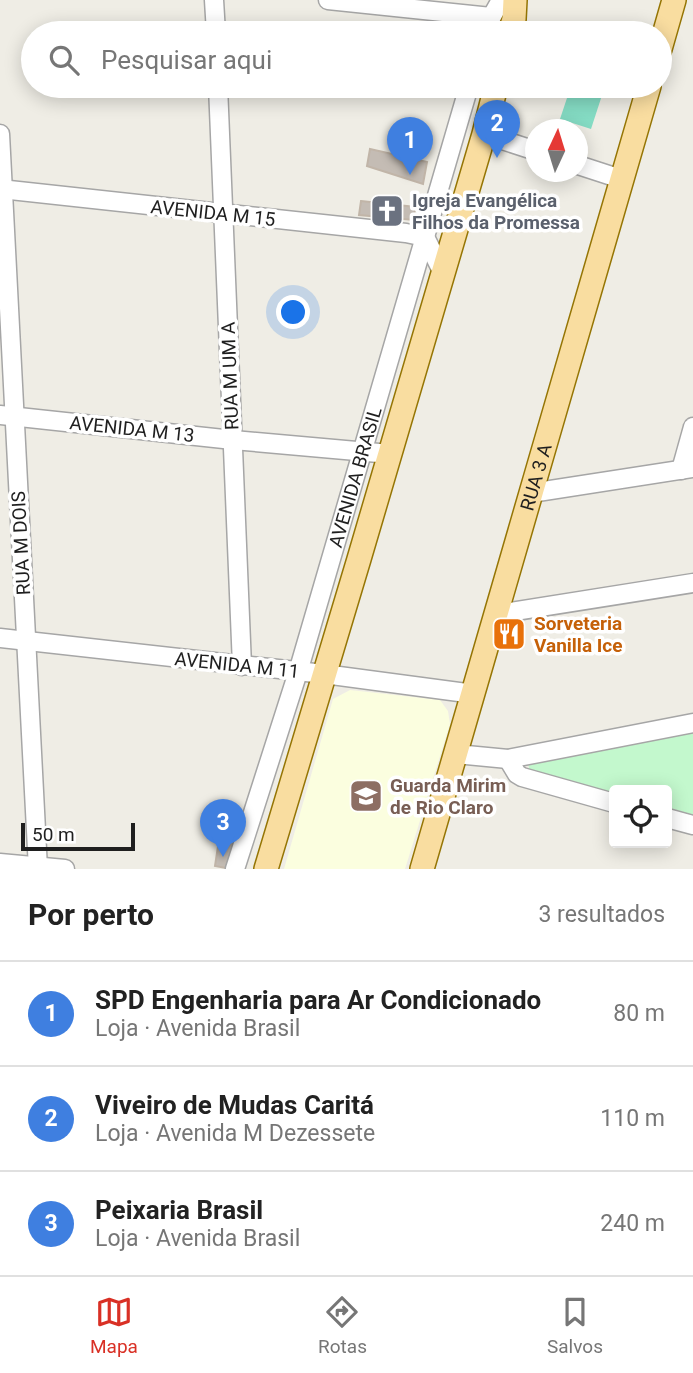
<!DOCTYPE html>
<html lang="pt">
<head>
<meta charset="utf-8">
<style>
	:root { --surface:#fff; --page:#f6f6f6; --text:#222; --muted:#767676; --line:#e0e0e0; --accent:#d93025 }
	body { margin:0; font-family:Roboto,sans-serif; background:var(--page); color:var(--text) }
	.controls { position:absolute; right:21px; bottom:21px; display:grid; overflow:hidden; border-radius:7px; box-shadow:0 4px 18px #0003 }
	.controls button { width:63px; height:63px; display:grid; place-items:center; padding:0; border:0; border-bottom:2px solid var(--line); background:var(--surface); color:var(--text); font:35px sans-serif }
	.compass { position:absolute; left:525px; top:119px; width:63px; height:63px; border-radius:50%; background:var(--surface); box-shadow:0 4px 18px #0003; rotate:4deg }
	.scale { position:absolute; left:21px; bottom:18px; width:114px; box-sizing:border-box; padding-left:7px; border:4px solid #1f1f1f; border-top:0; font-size:19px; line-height:24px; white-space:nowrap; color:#1f1f1f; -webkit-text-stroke:5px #fff; paint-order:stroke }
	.you { position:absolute; left:294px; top:313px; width:24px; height:24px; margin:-18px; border:5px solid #fff; border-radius:50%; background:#1a73e8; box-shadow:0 0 0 10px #1a73e833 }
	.badge { display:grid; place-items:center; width:46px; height:46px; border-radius:50%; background:var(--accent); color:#fff; font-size:23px; font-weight:700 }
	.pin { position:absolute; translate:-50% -58px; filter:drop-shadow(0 2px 4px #0008) }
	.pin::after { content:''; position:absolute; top:37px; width:24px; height:21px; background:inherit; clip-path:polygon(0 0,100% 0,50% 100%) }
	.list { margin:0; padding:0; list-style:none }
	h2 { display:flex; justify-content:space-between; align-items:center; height:91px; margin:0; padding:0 28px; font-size:30px }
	h2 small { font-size:23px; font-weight:400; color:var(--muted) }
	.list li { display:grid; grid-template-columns:46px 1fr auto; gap:21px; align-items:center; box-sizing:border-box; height:105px; padding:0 28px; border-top:2px solid var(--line) }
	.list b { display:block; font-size:26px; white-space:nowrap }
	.list p { margin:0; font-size:23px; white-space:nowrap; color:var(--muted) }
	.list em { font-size:23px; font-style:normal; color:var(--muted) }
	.icon { flex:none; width:38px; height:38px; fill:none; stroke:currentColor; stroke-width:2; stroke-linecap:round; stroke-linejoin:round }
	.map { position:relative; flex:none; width:693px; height:869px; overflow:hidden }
	.search { position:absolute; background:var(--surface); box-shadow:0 4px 18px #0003; left:21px; right:21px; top:21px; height:77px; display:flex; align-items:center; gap:18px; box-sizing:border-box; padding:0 24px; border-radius:38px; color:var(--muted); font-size:26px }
	.sheet { height:406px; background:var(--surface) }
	nav { display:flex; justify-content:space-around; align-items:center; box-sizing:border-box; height:98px; border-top:2px solid var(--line); background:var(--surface); font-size:19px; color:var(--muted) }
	nav a { display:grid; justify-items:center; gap:4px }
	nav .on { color:var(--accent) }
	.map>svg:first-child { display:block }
	.education { fill:#fbfedf }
	.park { fill:#c3f8cd }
	.pitch { fill:#85dcc4 }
	.building { fill:#c4bcb4; stroke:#c1b5a8; stroke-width:2 }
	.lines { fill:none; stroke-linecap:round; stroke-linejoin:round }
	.minor-casing { stroke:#a6a6a6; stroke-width:21 }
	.major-casing { stroke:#957504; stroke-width:26 }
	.minor { stroke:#fff; stroke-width:18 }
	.major { stroke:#f9dda0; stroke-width:23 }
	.labels { text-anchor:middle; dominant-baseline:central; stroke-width:7; stroke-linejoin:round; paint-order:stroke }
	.worship-label { font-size:19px; font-weight:bold; fill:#5b616d; stroke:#fff; text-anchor:start }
	.street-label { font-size:19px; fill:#1f1f1f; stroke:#fff }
	.food-label { font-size:19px; font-weight:bold; fill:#c56008; stroke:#fff; text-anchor:start }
	.education-label { font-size:19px; font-weight:bold; fill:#785e54; stroke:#fff; text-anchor:start }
</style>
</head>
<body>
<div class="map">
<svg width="693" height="869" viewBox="0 0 693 869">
	<rect width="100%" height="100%" fill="#efede5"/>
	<polygon class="education" points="350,690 440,700 448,711 450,724 405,869 284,869 333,699"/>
	<polygon class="park" points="693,732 693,815 667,807 667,790 614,790 614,793 529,769 528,759"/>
	<polygon class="pitch" points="571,86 605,86 591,129 560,119"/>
	<g class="building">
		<polygon points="370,149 427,162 423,184 367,166"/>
		<polygon points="361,201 415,207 414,220 359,215"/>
		<polygon points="220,833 237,835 234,848 226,868 215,866"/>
	</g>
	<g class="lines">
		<defs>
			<g id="minor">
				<polyline points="214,0 216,33"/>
				<polyline points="328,0 491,17"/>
				<polyline points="484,33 487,25 501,0"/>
				<polyline points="218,86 242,666"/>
				<polyline points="0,134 38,869"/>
				<polyline points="484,134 536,151"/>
				<polyline points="578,165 621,179"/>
				<polyline points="0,189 406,233 425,237 443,273"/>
				<polyline points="0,415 233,440 390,454"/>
				<polyline points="681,470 693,427"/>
				<polyline points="531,493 693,468"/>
				<polyline points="497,614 693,583"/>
				<polyline points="0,638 324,674 474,694"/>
				<polyline points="456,754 508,759 693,723"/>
				<polyline points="508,759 517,774 522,777 614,803"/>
				<polyline points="667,818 693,825"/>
				<polyline points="0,863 65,869"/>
				<path id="s1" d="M235 869 298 672 469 86"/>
			</g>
			<g id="major">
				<polyline points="510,33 514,19 515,0"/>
				<polyline points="660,49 674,0"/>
				<polyline points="266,869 359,559 484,134 496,86"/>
				<path id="s2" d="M422 869C499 608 572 347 649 86"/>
			</g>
		</defs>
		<use href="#minor" class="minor-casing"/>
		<use href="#major" class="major-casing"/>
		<use href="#minor" class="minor"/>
		<use href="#major" class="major"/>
	</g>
	<defs>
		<symbol id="church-square" viewBox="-11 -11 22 22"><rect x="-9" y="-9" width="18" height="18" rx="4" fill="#6b7280" stroke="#fff"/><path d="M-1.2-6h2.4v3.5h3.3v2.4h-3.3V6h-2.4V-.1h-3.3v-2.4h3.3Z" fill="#fff"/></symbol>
		<symbol id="restaurant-square" viewBox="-11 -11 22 22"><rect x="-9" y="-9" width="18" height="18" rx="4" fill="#e8710a" stroke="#fff"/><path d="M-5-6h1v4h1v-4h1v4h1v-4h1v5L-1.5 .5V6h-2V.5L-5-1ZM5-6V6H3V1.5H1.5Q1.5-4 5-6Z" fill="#fff"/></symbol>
		<symbol id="university-square" viewBox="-11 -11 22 22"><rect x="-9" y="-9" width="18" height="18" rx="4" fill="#8d6e63" stroke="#fff"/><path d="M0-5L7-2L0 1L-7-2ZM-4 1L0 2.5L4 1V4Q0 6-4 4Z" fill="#fff"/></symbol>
	</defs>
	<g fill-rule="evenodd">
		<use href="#church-square" x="368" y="192" width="38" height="38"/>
		<use href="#restaurant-square" x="490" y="615" width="38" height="38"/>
		<use href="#university-square" x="347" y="777" width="38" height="38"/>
	</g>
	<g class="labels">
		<g class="worship-label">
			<text x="412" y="200">Igreja Evangélica<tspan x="412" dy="22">Filhos da Promessa</tspan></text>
		</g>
		<g class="street-label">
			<text transform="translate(213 213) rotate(6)">AVENIDA M 15</text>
			<text transform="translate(230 376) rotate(-92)">RUA M UM A</text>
			<text transform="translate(132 429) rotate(6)">AVENIDA M 13</text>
			<text stroke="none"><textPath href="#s2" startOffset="408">RUA 3 A</textPath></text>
			<text stroke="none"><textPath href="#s1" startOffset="410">AVENIDA BRASIL</textPath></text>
			<text transform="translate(21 543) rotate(-93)">RUA M DOIS</text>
			<text transform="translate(237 665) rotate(6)">AVENIDA M 11</text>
		</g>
		<g class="food-label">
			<text x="534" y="623">Sorveteria<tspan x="534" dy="22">Vanilla Ice</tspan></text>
		</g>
		<g class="education-label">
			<text x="390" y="785">Guarda Mirim<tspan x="390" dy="22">de Rio Claro</tspan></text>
		</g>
	</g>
</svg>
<div class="controls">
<button><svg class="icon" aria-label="locate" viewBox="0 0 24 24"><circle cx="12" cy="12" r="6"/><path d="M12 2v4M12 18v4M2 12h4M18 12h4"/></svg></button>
</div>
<svg class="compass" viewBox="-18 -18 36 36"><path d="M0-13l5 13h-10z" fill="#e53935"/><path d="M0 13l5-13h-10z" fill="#767676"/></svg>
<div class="scale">50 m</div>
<div class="you"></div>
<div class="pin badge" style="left:410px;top:175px;background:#3f7fe0">1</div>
<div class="pin badge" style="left:497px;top:158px;background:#3f7fe0">2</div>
<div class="pin badge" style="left:223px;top:857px;background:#3f7fe0">3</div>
<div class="search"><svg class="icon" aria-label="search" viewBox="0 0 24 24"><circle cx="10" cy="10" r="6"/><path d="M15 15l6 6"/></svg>Pesquisar aqui</div>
</div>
<section class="sheet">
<h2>Por perto<small>3 resultados</small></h2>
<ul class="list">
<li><span class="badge" style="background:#3f7fe0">1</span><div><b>SPD Engenharia para Ar Condicionado</b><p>Loja · Avenida Brasil</p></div><em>80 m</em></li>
<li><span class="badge" style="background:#3f7fe0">2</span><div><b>Viveiro de Mudas Caritá</b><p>Loja · Avenida M Dezessete</p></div><em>110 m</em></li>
<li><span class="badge" style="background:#3f7fe0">3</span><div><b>Peixaria Brasil</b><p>Loja · Avenida Brasil</p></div><em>240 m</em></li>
</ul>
</section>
<nav>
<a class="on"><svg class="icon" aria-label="map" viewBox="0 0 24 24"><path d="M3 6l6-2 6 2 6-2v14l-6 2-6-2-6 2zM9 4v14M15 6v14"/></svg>Mapa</a>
<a><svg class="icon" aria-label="directions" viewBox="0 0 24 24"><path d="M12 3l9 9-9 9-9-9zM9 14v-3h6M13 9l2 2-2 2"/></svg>Rotas</a>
<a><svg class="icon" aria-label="saved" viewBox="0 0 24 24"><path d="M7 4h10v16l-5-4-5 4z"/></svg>Salvos</a>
</nav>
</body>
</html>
